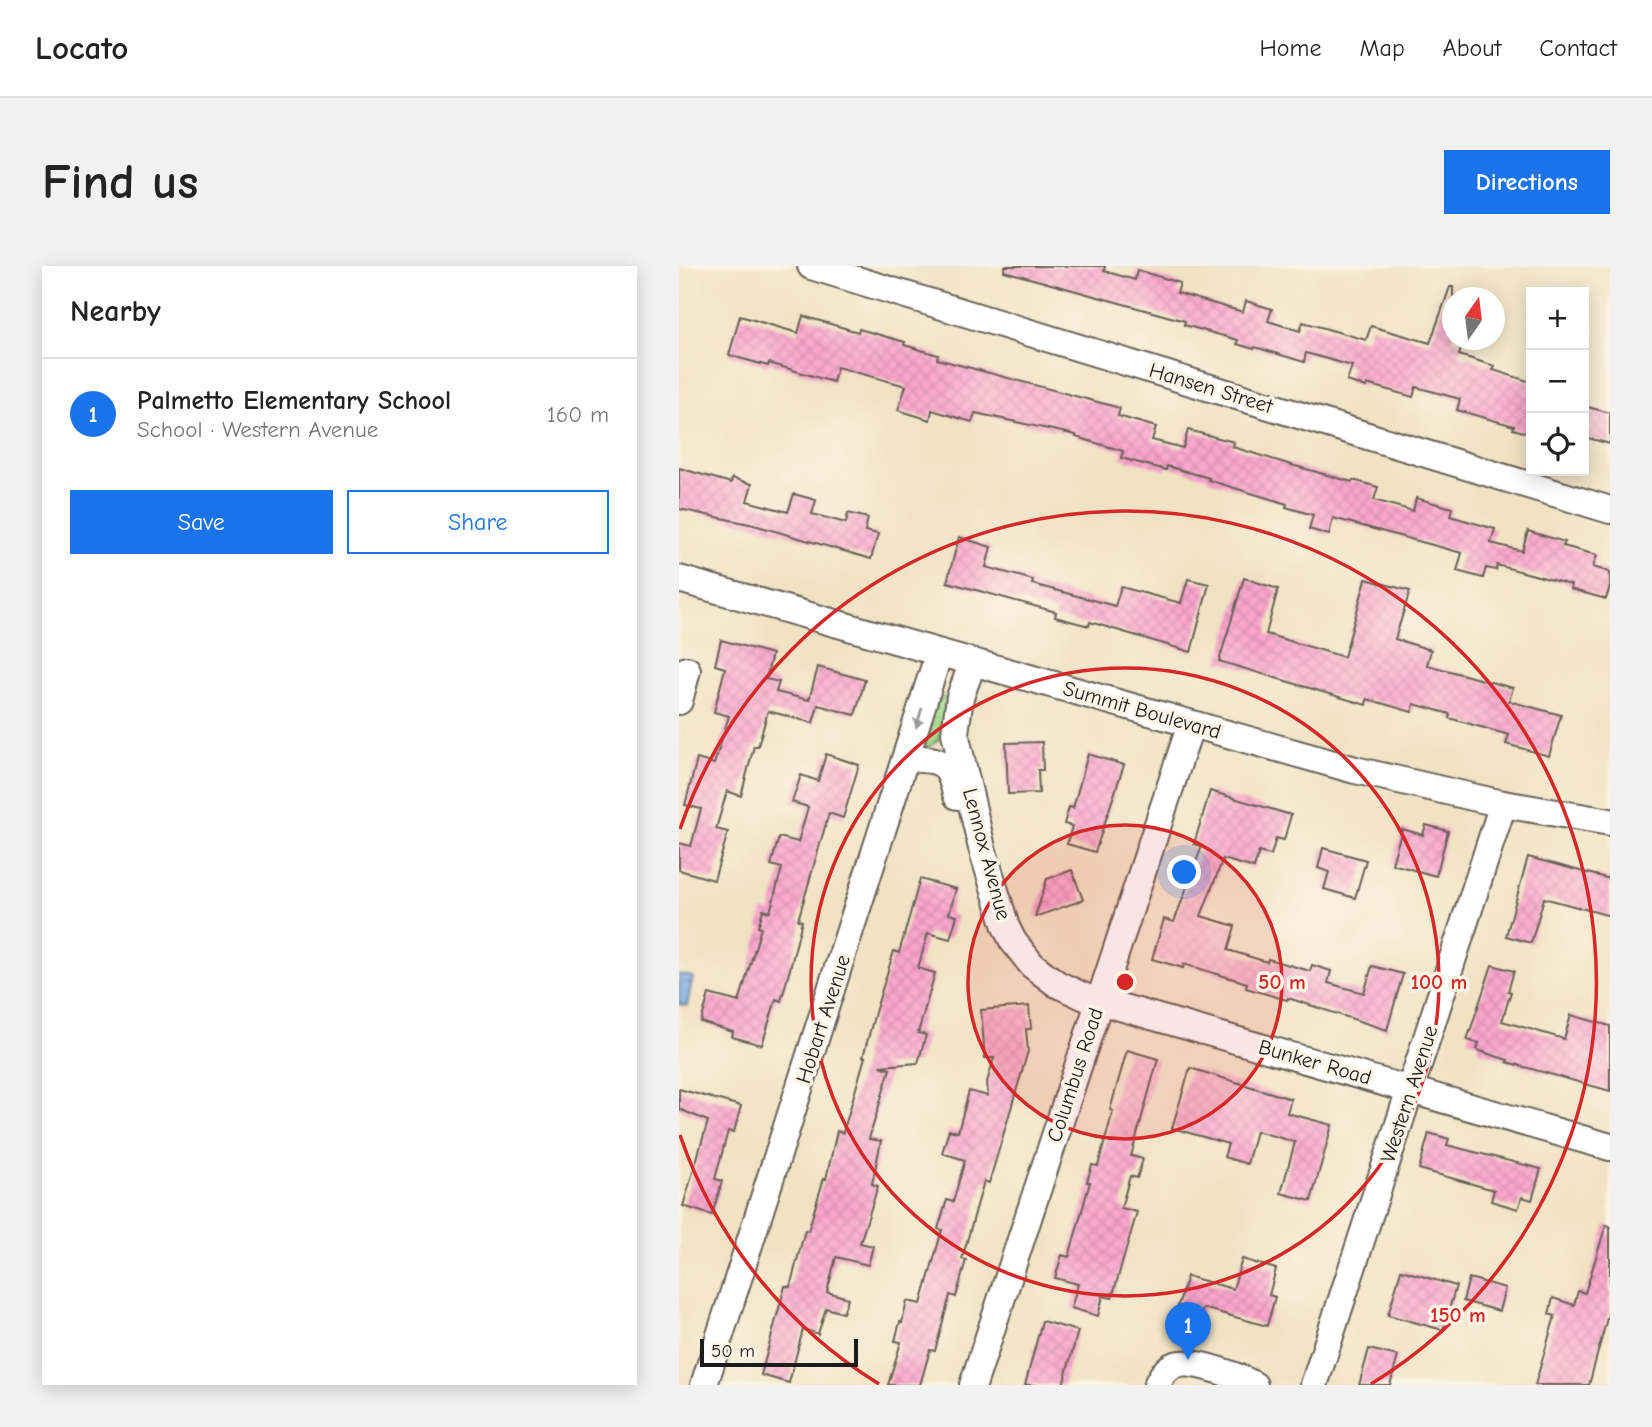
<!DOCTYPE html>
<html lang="en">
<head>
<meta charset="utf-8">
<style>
	:root { --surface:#fff; --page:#f2f2f2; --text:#222; --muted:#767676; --line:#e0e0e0; --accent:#1a73e8 }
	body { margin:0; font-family:"Comic Neue",sans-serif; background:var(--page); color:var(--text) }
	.controls { position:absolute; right:21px; top:21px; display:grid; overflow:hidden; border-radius:0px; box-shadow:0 4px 18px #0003 }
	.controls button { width:63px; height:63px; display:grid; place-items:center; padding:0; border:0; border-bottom:2px solid var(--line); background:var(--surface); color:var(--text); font:35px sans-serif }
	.compass { position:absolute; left:763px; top:21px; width:63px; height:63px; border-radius:50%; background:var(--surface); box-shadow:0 4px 18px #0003; rotate:14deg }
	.scale { position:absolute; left:21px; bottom:18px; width:158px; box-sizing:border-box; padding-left:7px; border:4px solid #1c1c1c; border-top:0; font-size:19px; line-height:24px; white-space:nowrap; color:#1c1c1c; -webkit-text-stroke:5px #fcf5e5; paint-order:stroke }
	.you { position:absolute; left:506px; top:607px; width:24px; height:24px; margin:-18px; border:5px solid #fff; border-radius:50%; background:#1a73e8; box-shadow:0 0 0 10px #1a73e833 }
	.badge { display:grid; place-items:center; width:46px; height:46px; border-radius:50%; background:var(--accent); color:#fff; font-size:23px; font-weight:700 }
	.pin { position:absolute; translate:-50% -58px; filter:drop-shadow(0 2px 4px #0008) }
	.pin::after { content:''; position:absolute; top:37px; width:24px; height:21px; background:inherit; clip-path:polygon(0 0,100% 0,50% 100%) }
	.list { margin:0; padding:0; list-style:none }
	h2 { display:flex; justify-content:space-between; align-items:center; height:91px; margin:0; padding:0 28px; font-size:30px }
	h2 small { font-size:23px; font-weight:400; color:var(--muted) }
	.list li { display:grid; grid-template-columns:46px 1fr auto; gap:21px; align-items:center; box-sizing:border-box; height:112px; padding:0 28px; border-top:2px solid var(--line) }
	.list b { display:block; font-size:26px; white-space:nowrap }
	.list p { margin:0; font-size:23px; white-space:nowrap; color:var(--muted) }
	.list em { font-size:23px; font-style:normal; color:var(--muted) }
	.actions { display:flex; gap:14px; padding:21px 28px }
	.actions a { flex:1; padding:16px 0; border:2px solid var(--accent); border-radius:0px; text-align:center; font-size:24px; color:var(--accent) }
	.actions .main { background:var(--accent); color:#fff }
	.icon { flex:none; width:38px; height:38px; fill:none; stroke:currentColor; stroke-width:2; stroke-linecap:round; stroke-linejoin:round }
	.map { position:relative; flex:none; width:931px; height:1119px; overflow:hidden; border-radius:0px }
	header { display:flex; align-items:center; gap:42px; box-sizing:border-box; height:98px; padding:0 35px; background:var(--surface); border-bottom:2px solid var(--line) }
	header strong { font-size:33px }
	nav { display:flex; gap:38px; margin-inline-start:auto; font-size:24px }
	.intro { display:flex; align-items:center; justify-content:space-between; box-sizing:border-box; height:168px; padding:0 42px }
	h1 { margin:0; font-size:49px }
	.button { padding:18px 32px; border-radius:0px; background:var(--accent); color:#fff; font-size:24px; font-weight:700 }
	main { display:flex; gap:42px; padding:0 42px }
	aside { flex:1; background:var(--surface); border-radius:0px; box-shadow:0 4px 18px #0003 }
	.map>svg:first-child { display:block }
	.grass { fill:#9cd588; stroke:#5c7852; stroke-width:2 }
	.water { fill:url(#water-ripples); stroke:#4c6480; stroke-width:2 }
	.building { fill:url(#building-cross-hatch) }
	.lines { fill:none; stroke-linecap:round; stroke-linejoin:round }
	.minor-casing { stroke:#676157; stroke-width:30 }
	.minor { stroke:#fff; stroke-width:26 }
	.oneway { fill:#999 }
	.ring { fill:none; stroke:#d62828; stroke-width:3.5 }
	.labels { text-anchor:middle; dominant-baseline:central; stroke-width:7; stroke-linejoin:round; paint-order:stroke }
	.street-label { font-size:21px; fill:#1c1c1c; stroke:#fcf5e5 }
	.centre { fill:#d62828; stroke:#fcf5e5; stroke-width:3.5 }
	.ring-label { font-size:21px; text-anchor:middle; font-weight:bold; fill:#d62828; stroke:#fcf5e5; stroke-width:7; stroke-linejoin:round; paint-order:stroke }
</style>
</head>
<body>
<header>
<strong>Locato</strong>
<nav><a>Home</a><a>Map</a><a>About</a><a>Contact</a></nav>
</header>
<div class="intro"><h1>Find us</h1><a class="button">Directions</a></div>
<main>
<aside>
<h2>Nearby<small></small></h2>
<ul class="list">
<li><span class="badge">1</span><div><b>Palmetto Elementary School</b><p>School · Western Avenue</p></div><em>160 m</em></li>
</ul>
<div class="actions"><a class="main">Save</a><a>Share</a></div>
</aside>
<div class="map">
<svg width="931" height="1119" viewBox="0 0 931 1119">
	<defs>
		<pattern id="water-ripples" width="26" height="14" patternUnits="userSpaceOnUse" patternTransform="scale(1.75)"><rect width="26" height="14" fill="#7babe5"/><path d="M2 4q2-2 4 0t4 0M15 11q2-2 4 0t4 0" fill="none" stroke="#648ab9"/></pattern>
		<pattern id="building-cross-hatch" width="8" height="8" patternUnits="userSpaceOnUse" patternTransform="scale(1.75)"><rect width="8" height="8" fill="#faa6cc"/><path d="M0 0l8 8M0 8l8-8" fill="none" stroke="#d68eaf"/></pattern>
	</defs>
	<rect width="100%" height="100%" fill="#fcf5e5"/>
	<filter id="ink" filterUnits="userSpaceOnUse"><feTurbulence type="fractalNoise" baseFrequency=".0143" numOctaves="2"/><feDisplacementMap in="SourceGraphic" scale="14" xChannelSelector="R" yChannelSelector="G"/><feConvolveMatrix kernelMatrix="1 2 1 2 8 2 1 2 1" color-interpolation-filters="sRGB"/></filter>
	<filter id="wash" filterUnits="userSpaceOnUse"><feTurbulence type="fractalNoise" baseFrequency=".00686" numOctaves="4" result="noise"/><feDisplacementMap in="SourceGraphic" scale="28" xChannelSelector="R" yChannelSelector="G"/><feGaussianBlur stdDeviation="1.57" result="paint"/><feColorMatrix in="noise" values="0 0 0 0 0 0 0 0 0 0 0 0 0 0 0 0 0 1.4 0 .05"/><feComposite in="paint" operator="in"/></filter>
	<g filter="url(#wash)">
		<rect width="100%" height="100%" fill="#f1e2c4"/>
		<path class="grass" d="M254 429 274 434C268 456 266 476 243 484Z"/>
		<polygon class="water" points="0,708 14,711 8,740 0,738"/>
		<g id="blocks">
			<g class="building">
				<polygon points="326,0 426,0 425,5 456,14 458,4 501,17 498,27 564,46 567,35 593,43 589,55 621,65 624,56 687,74 692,60 751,77 771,21 774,21 774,74 784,77 780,89 816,100 814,104 852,116 852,168 834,163 835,160 778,144 781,133 737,121 734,131 688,118 687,121 668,115 673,100 627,87 625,96 576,81 575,83 558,78 559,74 505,59 506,55 325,5"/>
				<polygon points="61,50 119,67 124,50 179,66 180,63 226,76 225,79 259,89 258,93 441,142 439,150 477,161 473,174 504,182 509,164 555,176 554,181 609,198 673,216 674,214 699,221 695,234 734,245 737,232 773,242 771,250 816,263 812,277 843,285 849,265 886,276 884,280 918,289 914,301 931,306 931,320 927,333 891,323 892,319 818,299 817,304 807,302 804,312 778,305 783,287 654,252 650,269 630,263 634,249 607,241 608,238 529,214 530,212 488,200 487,204 442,192 444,185 397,171 397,169 296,147 293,156 253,144 251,154 219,144 227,120 158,101 154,116 90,97 89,100 50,89"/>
				<polygon points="905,140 931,147 931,178 905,171"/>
				<polygon points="0,202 52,217 53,212 73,218 68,235 109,246 115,228 137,234 133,248 167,257 169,247 189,252 186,265 199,268 192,293 75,259 0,243"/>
				<polygon points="280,271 312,281 307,301 354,314 353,318 436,340 442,321 502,337 509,313 530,318 512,386 411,356 410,360 376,351 377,346 268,316"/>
				<polygon points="565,312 599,323 587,368 665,391 687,313 731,325 716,373 752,384 748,399 834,422 830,435 882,449 870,490 827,478 830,469 770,452 771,448 735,438 733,446 688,433 687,439 540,395"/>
				<polygon points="42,374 93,388 87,413 100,416 97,426 130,434 139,401 186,414 176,449 139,439 134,457 89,445 79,480 75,480 62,530 48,525 37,563 49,566 35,614 0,604 0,577 12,580 22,543 6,539 18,493 35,498 50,450 35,446 46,402 36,399"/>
				<polygon points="363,476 364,504 359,504 360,527 329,528 327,477"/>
				<polygon points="147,488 180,499 164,552 150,547 119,654 123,655 111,703 102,735 97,733 83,779 53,771 54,766 22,756 30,728 60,736 82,662 79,661 84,644 91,646 103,602 92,599 100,571 119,576 129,541 113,536 122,509 139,515"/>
				<polygon points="409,488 445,499 416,586 388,578 393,560 385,558 390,541 394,542"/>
				<polygon points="531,525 612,549 605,574 597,572 592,589 580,586 575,602 544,593 522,650 556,660 549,684 588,696 589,693 631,705 633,699 652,705 649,717 685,727 693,700 724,708 708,764 609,732 608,734 567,722 568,717 505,698 504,702 473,693 485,653 495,656 523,580 515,578"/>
				<polygon points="747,559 769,565 757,610 713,598 723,563 744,569"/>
				<polygon points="644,582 687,594 676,632 645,623 650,606 639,602"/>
				<polygon points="849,591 931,613 931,650 865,632 852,677 827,670"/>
				<polygon points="393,604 404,634 356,651 368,613"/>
				<polygon points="241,613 277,623 270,648 278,650 271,673 249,667 239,702 256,707 239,767 247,769 239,797 201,800 211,803 190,873 202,875 193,918 199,920 181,977 194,980 189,999 157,991 148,1026 169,1032 164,1047 147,1042 139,1068 124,1063 110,1117 82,1109 106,1020 111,1021 126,964 129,965 145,912 147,913 158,865 164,867 186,791 184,791 197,743 215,685 220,687"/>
				<polygon points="813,699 835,705 829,725 832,726 823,755 885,773 892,749 931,760 931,825 828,796 829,794 798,784 800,777 788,774"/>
				<polygon points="350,740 352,763 347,763 349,785 310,917 305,915 283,993 287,994 277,1031 271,1029 256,1085 251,1084 241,1119 209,1119 222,1076 216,1075 221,1056 223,1057 228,1035 242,1038 263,964 259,963 268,934 274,936 286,894 263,887 270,864 279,866 290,825 309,830 308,816 315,792 306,792 302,744"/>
				<polygon points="448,784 479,793 452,890 464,893 458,912 451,910 442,942 458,946 433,1032 424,1030 419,1050 392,1042 399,1018 376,1012 383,989 390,991 411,916 408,916 413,899 419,900 434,845 431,844"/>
				<polygon points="511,802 612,833 608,847 653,859 632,935 602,927 616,876 577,865 568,898 545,891 549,878 493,862"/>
				<polygon points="0,823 62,840 55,866 49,865 36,913 43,915 33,949 4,940 29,855 0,843"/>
				<polygon points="750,867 770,873 768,879 862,903 853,934 843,931 839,943 812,935 815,924 740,903"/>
				<polygon points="927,959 931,960 931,1041 910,1119 856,1119 876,1050 870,1048 874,1032 895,1039 899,1025 906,1027"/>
				<polygon points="563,993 597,1003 590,1029 596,1031 588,1060 524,1042 522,1049 498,1043 508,1010 554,1023"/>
				<polygon points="722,1004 777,1020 764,1064 709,1049"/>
				<polygon points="790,1012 826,1022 820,1045 784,1035"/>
				<polygon points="363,1055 399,1065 384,1119 346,1119"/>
				<polygon points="690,1083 719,1090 711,1119 680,1119"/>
			</g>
		</g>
	</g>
	<g filter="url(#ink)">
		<use href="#blocks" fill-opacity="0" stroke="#676157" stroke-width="2"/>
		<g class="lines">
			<defs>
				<g id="minor">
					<polyline points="132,0 931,244"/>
					<polyline points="0,313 676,504 824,538 931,556"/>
					<polyline points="294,396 281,431 276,467 303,582 327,661 334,675 353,699 378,718 406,731 931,881"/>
					<polyline points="0,435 8,404"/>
					<path d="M241 493C271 494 270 505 278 530"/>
					<polyline points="25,1119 260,387"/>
					<polyline points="294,1119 512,458"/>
					<path d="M478 1119C482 1111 487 1102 496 1099 514 1093 559 1110 575 1119"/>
					<polyline points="635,1119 824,538"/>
				</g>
			</defs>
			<use href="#minor" class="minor-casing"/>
			<use href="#minor" class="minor"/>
		</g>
		<defs><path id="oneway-solid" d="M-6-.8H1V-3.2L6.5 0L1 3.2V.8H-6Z" transform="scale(1.75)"/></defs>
		<use class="oneway" href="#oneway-solid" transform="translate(240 452) rotate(107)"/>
	</g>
	<circle cx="446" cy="716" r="157" fill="#d62828" fill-opacity=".12"/>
	<g class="ring">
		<circle cx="446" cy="716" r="157"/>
		<circle cx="446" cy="716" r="314"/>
		<path d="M200 1118A471 471 0 0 1 1 869M1 563A471 471 0 1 1 692 1118"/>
	</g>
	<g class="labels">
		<g class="street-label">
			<text transform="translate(532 122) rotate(17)">Hansen Street</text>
			<text transform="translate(463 444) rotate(16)">Summit Boulevard</text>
			<text transform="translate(308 588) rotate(75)">Lennox Avenue</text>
			<text transform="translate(144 753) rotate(-72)">Hobart Avenue</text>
			<text transform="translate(636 796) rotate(16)">Bunker Road</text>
			<text transform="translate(396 809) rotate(-72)">Columbus Road</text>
			<text transform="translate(730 828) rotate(-72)">Western Avenue</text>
		</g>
	</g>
	<circle cx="446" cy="716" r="10" class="centre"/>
	<g class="ring-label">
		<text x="603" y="723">50 m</text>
		<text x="760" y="723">100 m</text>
		<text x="779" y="1056">150 m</text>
	</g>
</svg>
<div class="controls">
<button>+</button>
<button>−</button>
<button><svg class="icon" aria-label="locate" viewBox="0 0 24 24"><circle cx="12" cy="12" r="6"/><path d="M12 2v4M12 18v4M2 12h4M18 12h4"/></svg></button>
</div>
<svg class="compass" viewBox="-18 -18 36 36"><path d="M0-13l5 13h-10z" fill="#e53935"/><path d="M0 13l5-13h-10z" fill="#767676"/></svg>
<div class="scale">50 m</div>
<div class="you"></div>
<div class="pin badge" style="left:509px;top:1094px">1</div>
</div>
</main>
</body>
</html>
